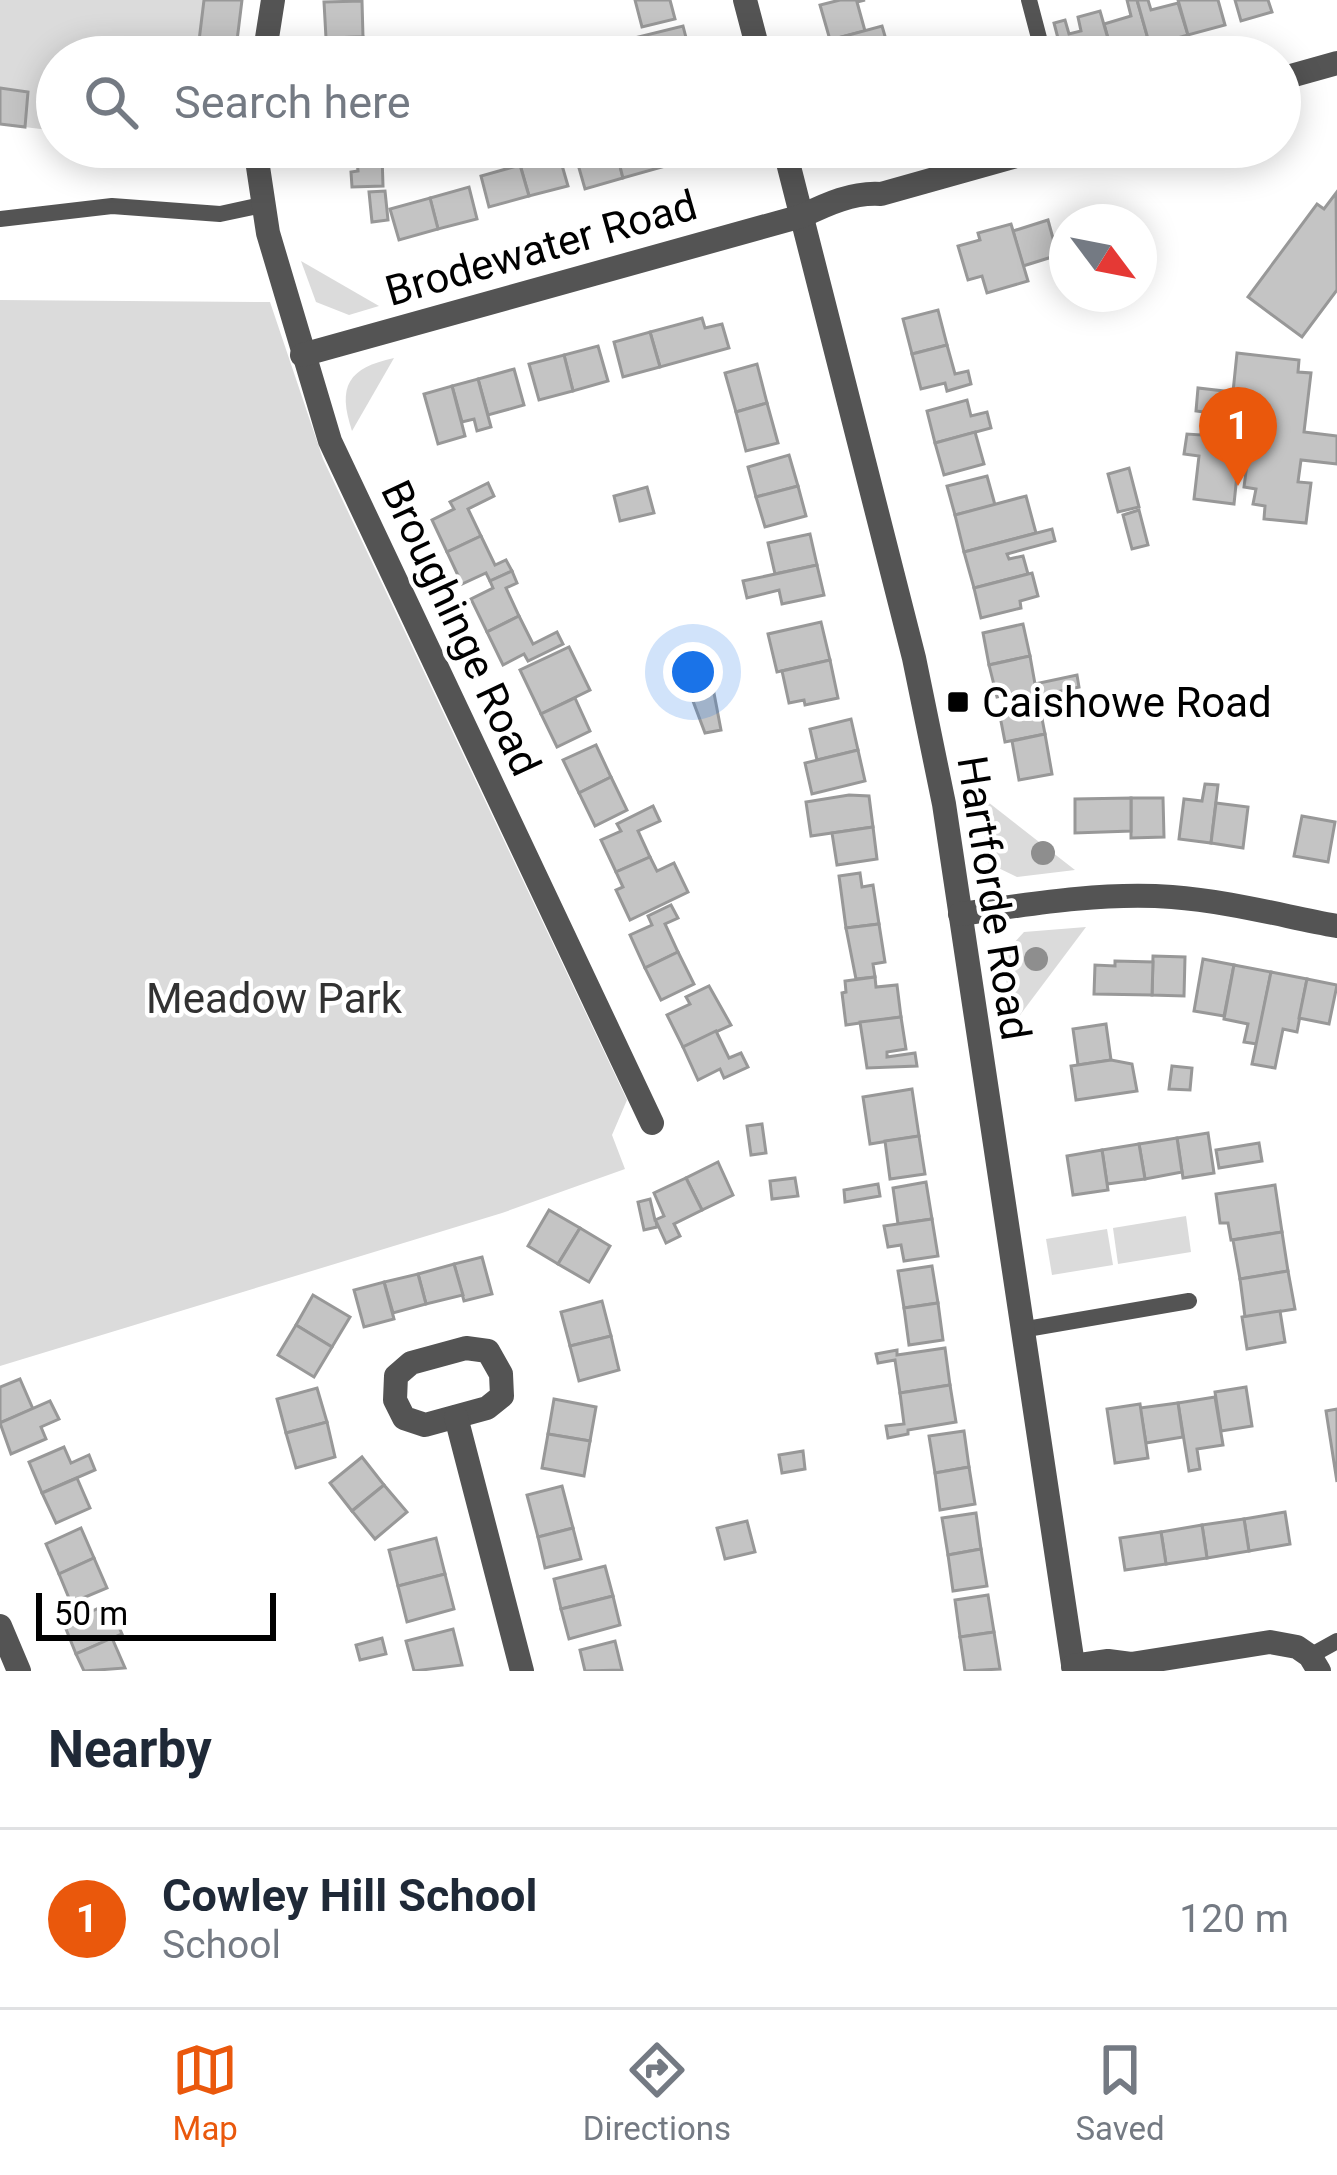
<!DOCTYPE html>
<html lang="en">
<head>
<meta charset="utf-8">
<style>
	:root { --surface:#fff; --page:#f6f6f7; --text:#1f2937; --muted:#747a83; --line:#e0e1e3; --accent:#ea580c }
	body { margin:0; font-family:Roboto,sans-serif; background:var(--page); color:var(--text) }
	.compass { position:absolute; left:1049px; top:204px; width:108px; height:108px; border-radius:50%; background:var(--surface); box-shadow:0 6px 30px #0003; rotate:122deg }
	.scale { position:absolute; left:36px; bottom:30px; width:240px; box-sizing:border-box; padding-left:12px; border:6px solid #000; border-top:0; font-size:33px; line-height:42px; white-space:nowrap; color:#000; -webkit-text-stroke:9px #fff; paint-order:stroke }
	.you { position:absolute; left:693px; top:672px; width:42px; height:42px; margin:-30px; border:9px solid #fff; border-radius:50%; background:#1a73e8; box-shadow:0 0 0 18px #1a73e833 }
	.badge { display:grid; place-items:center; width:78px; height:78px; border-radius:50%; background:var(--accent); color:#fff; font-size:39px; font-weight:700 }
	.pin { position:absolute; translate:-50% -99px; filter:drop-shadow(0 3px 6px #0008) }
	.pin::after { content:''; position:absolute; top:63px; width:42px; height:36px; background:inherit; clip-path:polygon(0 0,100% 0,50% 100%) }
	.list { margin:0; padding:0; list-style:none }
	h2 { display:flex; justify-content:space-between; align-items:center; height:156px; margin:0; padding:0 48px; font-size:51px }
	h2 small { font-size:39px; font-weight:400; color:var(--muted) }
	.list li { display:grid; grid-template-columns:78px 1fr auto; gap:36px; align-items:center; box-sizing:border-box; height:180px; padding:0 48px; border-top:3px solid var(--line) }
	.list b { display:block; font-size:45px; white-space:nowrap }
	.list p { margin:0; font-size:39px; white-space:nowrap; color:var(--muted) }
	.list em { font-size:39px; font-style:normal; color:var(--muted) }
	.icon { flex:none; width:66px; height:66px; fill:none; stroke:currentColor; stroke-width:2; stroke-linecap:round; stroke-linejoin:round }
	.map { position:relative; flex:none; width:1337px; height:1671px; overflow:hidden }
	.search { position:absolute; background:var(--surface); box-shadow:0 6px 30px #0003; left:36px; right:36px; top:36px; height:132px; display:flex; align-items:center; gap:30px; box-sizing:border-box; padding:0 42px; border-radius:66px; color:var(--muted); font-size:45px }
	.sheet { height:336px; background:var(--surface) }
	nav { display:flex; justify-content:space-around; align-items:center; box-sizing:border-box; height:168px; border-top:3px solid var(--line); background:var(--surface); font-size:33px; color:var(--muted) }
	nav a { display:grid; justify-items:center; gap:6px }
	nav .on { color:var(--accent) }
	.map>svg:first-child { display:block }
	.green { fill:#dbdbdb }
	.building { fill:#c4c4c4; stroke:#989898; stroke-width:3 }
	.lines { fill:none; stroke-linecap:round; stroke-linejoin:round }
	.service { stroke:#545454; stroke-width:16 }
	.minor { stroke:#545454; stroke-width:24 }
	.tree { fill:#8e8e8e }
	.poi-dot { fill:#000; stroke:#fff; stroke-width:4.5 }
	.labels { text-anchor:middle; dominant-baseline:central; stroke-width:9; stroke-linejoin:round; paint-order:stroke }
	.street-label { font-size:42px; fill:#000; stroke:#fff }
	.poi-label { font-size:42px; fill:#000; stroke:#fff; text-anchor:start }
	.park-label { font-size:42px; fill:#323232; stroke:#fff }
</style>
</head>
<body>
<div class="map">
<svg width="1337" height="1671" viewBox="0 0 1337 1671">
	<rect width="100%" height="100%" fill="#fff"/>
	<g class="green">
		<polygon points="0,0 242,0 235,57 57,57 57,131 0,124"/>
		<polygon points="301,261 379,306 349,315 316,302"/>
		<polygon points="0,300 270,302 323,459 627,1100 612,1135 625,1169 502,1213 0,1366"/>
		<path d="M394 358 352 431C337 386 348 368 394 358Z"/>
		<polygon points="979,795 1075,870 1017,877 988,863"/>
		<polygon points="1086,927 1017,1019 1012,1022 1003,955 1024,932"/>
		<polygon points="1186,1216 1191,1252 1118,1264 1113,1228"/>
		<polygon points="1107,1229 1113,1265 1052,1275 1046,1239"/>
	</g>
	<g class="building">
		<polygon points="204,0 242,0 235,57 197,57"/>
		<polygon points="635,0 670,0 675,19 642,27"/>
		<polygon points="840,0 865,0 857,2 865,31 830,40 820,5"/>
		<polygon points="1127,0 1137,0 1150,46 1113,56 1104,24 1131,16"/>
		<polygon points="1137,0 1148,0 1151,10 1178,3 1188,35 1150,46"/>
		<polygon points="1178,0 1218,0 1225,25 1188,35"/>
		<polygon points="1235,0 1268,0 1272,12 1241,21"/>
		<polygon points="362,1 363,37 326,38 324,2"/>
		<polygon points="1100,11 1113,56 1073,57 1070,43 1060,46 1054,23 1065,20 1069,34 1081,31 1078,17"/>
		<polygon points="683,26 691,57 643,57 638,37"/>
		<polygon points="882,26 887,43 869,48 872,57 834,57 830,40"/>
		<polygon points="363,37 364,57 327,57 326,38"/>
		<polygon points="1004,39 1009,57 966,57 964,49"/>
		<polygon points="0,88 28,92 25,127 0,124"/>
		<polygon points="330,147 368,147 368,155 382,155 383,186 352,187 351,172 358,171 357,161 331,163"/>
		<polygon points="573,147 597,147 598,151 615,147 623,178 585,189"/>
		<polygon points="615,147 657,147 662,167 623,178"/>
		<polygon points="559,155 568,186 529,196 520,165"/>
		<polygon points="520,165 529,196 489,207 481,176"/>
		<polygon points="469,187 477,219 438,229 430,198"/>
		<polygon points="385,191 388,220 372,222 369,192"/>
		<polygon points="1336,193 1337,290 1302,337 1248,297 1317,204 1324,209"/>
		<polygon points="430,198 438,229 399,240 390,209"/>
		<polygon points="1048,220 1054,242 1062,239 1067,267 1056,270 1052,257 1023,266 1013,231"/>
		<polygon points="1011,224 1028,281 987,293 982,276 968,280 958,246 980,240 978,233"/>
		<polygon points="938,310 947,345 912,354 903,319"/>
		<polygon points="702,318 705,328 722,324 729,348 660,367 650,332"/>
		<polygon points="650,332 660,367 623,377 614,342"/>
		<polygon points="947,345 955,374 968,371 971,384 947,391 945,383 921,389 912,354"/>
		<polygon points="598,346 608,381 573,391 564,355"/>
		<polygon points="1237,353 1299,360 1298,372 1311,373 1304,432 1337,436 1337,464 1301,460 1298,482 1311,483 1306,523 1264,519 1265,506 1253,504 1256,489 1244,487 1248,456 1239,455 1234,504 1194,499 1199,456 1184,454 1187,434 1201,435 1204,412 1196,411 1198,388 1233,392"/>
		<polygon points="564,355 573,391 539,400 529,364"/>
		<polygon points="757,364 767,403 736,412 725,373"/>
		<polygon points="514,369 524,405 488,415 478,379"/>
		<polygon points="478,379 491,427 477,431 474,419 462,422 452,386"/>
		<polygon points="452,386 465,436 438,444 424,394"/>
		<polygon points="967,400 971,416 987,412 991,428 935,443 927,411"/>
		<polygon points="767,403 778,443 746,451 736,412"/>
		<polygon points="975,432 984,464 944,475 935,443"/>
		<polygon points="789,455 798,486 756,497 748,467"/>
		<polygon points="1129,468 1139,507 1118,512 1108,474"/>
		<polygon points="987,476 995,505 955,515 947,486"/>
		<polygon points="488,483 494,496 468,509 481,536 447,552 432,520 454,509 450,502"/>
		<polygon points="798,486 806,516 765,527 756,497"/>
		<polygon points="647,487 654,513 620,521 614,496"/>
		<polygon points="1026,496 1036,533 964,552 955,515"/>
		<polygon points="1139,510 1148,545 1132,549 1123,515"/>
		<polygon points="1052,529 1055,541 1007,554 1009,559 1023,556 1028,574 974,588 964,552"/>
		<polygon points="810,534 817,565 775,574 768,543"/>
		<polygon points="481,536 495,565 506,560 512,571 490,581 486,573 462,584 447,552"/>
		<polygon points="817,565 824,595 782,604 779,590 747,598 743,581"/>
		<polygon points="512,571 517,583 506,588 519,616 487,632 471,599 493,588 490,581"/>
		<polygon points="1032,573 1038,596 1020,601 1021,608 981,618 974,588"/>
		<polygon points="519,616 533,644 557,632 563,644 528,661 524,654 503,665 487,632"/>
		<polygon points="821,622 830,660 777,672 768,634"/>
		<polygon points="1023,624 1030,656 989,665 983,633"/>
		<polygon points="569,647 590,690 541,714 520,670"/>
		<polygon points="1030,656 1035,684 1077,675 1079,687 1016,701 1014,693 997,697 989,665"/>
		<polygon points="830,660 838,698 805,705 804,700 789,703 782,671"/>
		<polygon points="713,688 721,730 705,733 690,693"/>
		<polygon points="575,698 590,731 557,747 541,714"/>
		<polygon points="1039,703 1045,734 1005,742 999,711"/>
		<polygon points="851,719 858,750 817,760 810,729"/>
		<polygon points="1045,734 1052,774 1019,780 1012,741"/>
		<polygon points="596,745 611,777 579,793 563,760"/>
		<polygon points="858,750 865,781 812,794 805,763"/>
		<polygon points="611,777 627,810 595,826 579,793"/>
		<polygon points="1205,784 1218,785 1211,843 1179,839 1184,799 1202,801"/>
		<polygon points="849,795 869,796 873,827 811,836 806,802"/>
		<polygon points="1131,798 1163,798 1164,837 1131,838"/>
		<polygon points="1131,798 1131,831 1075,833 1075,799"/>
		<polygon points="1216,803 1248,807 1243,848 1211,843"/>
		<polygon points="653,806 660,821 638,831 650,857 616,872 601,840 621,831 617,824"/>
		<polygon points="1302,816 1335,822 1328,862 1294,856"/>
		<polygon points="873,827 877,859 837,865 832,833"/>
		<polygon points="650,857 657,871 674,863 688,892 630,920 616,890 623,887 616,872"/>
		<polygon points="860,873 862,887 873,885 879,924 846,928 839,876"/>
		<polygon points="671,905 678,918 665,924 678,952 645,968 630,935 652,925 648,916"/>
		<polygon points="879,924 885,962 873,964 875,977 856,979 846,928"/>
		<polygon points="678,952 694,984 661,1000 645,968"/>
		<polygon points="1153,956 1185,957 1184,996 1152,995"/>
		<polygon points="1203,959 1234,965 1224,1016 1194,1011"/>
		<polygon points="1115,961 1153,962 1152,995 1094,994 1095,965 1115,966"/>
		<polygon points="1234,965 1271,972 1257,1044 1244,1042 1248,1024 1224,1019"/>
		<polygon points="1271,972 1307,979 1297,1032 1283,1029 1275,1068 1252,1064"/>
		<polygon points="875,977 876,987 897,985 901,1017 846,1025 842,993 846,992 845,981"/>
		<polygon points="1307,979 1337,985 1329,1024 1299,1018"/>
		<polygon points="709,986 731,1025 683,1047 667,1015 690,1004 686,997"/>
		<polygon points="901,1017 906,1049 887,1052 887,1057 915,1053 917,1066 867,1068 860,1022"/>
		<polygon points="1106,1024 1111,1060 1078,1065 1073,1029"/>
		<polygon points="716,1031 729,1058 741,1053 748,1067 724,1078 720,1069 698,1080 683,1047"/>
		<polygon points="1111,1060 1132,1064 1137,1091 1076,1100 1071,1066"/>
		<polygon points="1172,1066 1192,1068 1190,1090 1169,1089"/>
		<polygon points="912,1089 919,1136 870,1144 863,1097"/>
		<polygon points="762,1124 766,1153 751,1155 747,1126"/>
		<polygon points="1208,1133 1214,1173 1183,1178 1177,1138"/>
		<polygon points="919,1136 925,1174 890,1179 885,1141"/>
		<polygon points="1177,1138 1182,1172 1145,1179 1139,1144"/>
		<polygon points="1259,1143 1262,1161 1219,1168 1216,1150"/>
		<polygon points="1139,1144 1145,1179 1107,1184 1102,1150"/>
		<polygon points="1102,1150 1108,1190 1073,1195 1067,1156"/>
		<polygon points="718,1162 733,1195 702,1210 686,1178"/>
		<polygon points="686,1178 702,1210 674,1224 680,1236 666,1243 656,1221 657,1227 644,1230 638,1202 650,1199 655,1220 664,1216 654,1193"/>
		<polygon points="795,1178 798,1196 772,1199 770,1181"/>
		<polygon points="926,1182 932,1219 898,1224 893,1188"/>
		<polygon points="878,1184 880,1196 845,1202 844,1190"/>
		<polygon points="1275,1185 1282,1232 1231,1240 1228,1223 1220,1223 1216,1194"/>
		<polygon points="549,1210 580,1228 558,1264 528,1246"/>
		<polygon points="932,1219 938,1256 904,1261 901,1245 888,1247 884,1226"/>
		<polygon points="580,1228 610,1246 589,1282 558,1264"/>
		<polygon points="1282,1232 1288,1271 1240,1279 1233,1240"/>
		<polygon points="482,1257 492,1294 464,1301 454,1264"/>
		<polygon points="454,1264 463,1295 426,1304 418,1274"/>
		<polygon points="932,1266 938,1303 904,1308 898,1271"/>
		<polygon points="1288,1271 1295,1309 1245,1317 1240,1279"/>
		<polygon points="418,1274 426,1304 393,1313 384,1282"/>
		<polygon points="384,1282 394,1319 364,1327 354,1290"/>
		<polygon points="313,1295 350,1317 332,1347 296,1325"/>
		<polygon points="602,1301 611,1336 570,1346 561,1312"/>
		<polygon points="938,1303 943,1340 909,1345 904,1308"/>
		<polygon points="1280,1311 1285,1342 1247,1349 1242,1317"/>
		<polygon points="296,1325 332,1347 314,1377 278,1355"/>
		<polygon points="611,1336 619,1370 579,1381 570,1346"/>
		<polygon points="945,1348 950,1385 900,1393 895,1360 878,1363 876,1354 897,1350 897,1355"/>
		<polygon points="20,1379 33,1409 0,1423 0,1387"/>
		<polygon points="950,1385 956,1422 908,1430 908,1434 888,1438 886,1426 904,1424 900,1393"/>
		<polygon points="1246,1387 1252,1426 1221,1431 1215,1392"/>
		<polygon points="317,1388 327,1422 286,1433 277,1399"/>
		<polygon points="1215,1397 1223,1445 1197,1449 1200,1469 1189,1471 1178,1403"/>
		<polygon points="554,1399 596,1407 590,1441 548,1434"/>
		<polygon points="50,1401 59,1419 41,1427 46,1439 11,1454 0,1423"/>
		<polygon points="1178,1403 1183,1437 1146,1443 1140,1408"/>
		<polygon points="1140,1404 1148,1458 1115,1463 1107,1409"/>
		<polygon points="1337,1409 1337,1482 1326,1411"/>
		<polygon points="327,1422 335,1457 296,1468 286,1433"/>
		<polygon points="964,1431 969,1467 935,1473 929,1436"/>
		<polygon points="548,1434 590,1441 584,1476 542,1468"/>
		<polygon points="64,1447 71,1463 89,1455 95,1470 42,1493 29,1462"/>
		<polygon points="803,1451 805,1469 782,1473 779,1455"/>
		<polygon points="362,1457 384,1485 352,1511 330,1483"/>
		<polygon points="969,1467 975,1504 940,1510 935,1473"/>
		<polygon points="77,1478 90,1508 56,1523 42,1493"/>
		<polygon points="384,1485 407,1512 375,1539 352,1511"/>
		<polygon points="562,1486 573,1528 538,1537 527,1495"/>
		<polygon points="1285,1512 1290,1544 1249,1551 1244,1519"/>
		<polygon points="976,1513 981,1549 948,1555 942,1518"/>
		<polygon points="1244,1519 1249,1551 1207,1558 1202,1525"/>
		<polygon points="747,1521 755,1552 725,1559 717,1528"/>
		<polygon points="1202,1525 1207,1558 1166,1564 1161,1532"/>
		<polygon points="81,1528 94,1558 59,1574 46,1544"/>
		<polygon points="573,1528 581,1559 545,1568 538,1537"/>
		<polygon points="1161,1532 1166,1564 1125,1570 1120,1538"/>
		<polygon points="436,1538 445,1574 398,1586 389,1550"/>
		<polygon points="981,1549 987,1586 953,1591 948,1555"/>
		<polygon points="94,1558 107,1588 71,1603 59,1574"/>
		<polygon points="605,1566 613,1596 561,1609 554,1579"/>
		<polygon points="445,1574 454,1609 407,1622 398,1586"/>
		<polygon points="988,1595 994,1632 960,1637 955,1600"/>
		<polygon points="613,1596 620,1625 569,1639 561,1609"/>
		<polygon points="99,1608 106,1622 115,1618 122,1634 76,1654 64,1624"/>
		<polygon points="453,1629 462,1665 414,1671 406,1641"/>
		<polygon points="994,1632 1000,1669 965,1671 960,1637"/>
		<polygon points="112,1638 125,1668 84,1671 76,1654"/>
		<polygon points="382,1638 386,1654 360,1660 356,1645"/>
		<polygon points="615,1641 622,1670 585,1671 580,1650"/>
	</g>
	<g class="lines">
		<g class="service">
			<polyline points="1029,0 1044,57"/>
			<polyline points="0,219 112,206 220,214 262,205"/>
			<polyline points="1021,1330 1189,1301"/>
			<polyline points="1310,1656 1337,1641"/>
		</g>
		<g class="minor">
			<polyline points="745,0 760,57"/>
			<polyline points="264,57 273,0"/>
			<polyline points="1280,79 1337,63"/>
			<polyline points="255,147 268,233 330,441 652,1123"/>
			<polyline points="784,147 914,658 944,804 1074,1671"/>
			<path d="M302 355 802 216C827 204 853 192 881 194L1048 147"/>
			<path d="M960 914C1030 904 1101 892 1172 897 1227 901 1283 916 1337 926"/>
			<polygon points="466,1348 488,1351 501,1374 502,1396 487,1408 425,1425 404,1418 395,1400 396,1376 411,1363"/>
			<polyline points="456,1417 522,1671"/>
			<polyline points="0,1626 19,1671"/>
			<polyline points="1073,1666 1108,1661 1131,1664 1270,1642 1297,1647 1310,1656 1319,1671"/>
		</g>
	</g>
	<g class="tree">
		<circle cx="1043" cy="853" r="12"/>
		<circle cx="1036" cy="959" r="12"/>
	</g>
	<rect class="poi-dot" x="946" y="690" width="24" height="24" rx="6"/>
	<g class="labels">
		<g class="street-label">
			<text transform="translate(541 248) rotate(-16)">Brodewater Road</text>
			<text transform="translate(461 628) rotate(65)">Broughinge Road</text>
			<text transform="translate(994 898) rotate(81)">Hartforde Road</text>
		</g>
		<g class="poi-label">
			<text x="982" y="702">Caishowe Road</text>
		</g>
		<g class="park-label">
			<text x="274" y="998">Meadow Park</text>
		</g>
	</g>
</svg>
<svg class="compass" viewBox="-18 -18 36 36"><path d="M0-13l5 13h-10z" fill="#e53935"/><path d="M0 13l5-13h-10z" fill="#747a83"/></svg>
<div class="scale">50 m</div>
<div class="you"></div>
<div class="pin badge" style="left:1238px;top:486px">1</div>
<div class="search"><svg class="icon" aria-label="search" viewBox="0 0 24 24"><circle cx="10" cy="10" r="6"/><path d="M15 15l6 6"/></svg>Search here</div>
</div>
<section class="sheet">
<h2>Nearby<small></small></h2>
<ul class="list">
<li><span class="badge">1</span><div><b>Cowley Hill School</b><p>School</p></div><em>120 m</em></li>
</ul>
</section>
<nav>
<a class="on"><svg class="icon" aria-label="map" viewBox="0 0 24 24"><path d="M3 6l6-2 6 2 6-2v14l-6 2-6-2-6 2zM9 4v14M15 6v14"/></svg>Map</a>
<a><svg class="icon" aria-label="directions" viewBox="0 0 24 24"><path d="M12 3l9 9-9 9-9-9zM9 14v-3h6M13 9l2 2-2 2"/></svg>Directions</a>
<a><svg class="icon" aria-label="saved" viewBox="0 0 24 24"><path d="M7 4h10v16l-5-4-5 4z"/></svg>Saved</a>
</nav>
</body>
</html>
